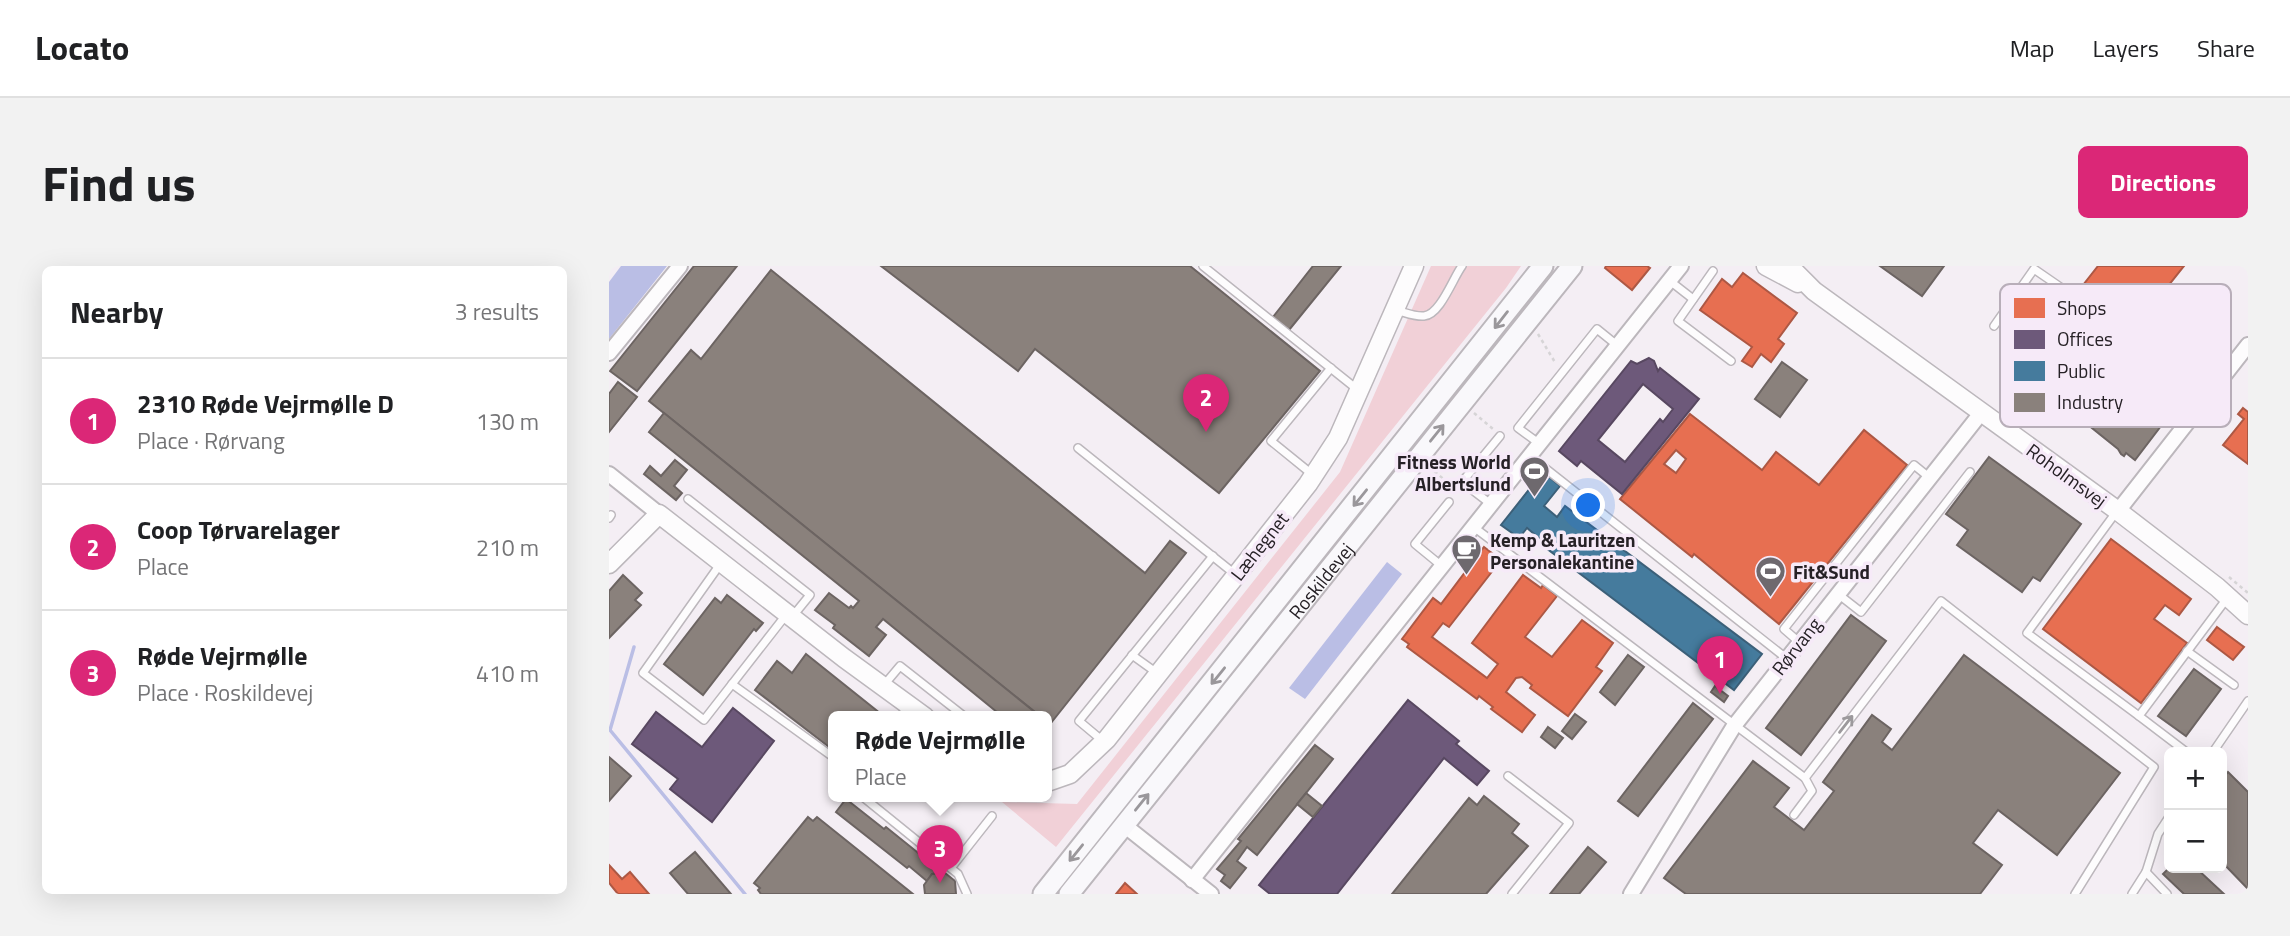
<!DOCTYPE html>
<html lang="en">
<head>
<meta charset="utf-8">
<style>
	:root { --surface:#fff; --page:#f2f2f2; --text:#202124; --muted:#757577; --line:#e0e0e0; --accent:#db2777 }
	body { margin:0; font-family:"Titillium Web",sans-serif; background:var(--page); color:var(--text) }
	.controls { position:absolute; right:21px; bottom:21px; display:grid; overflow:hidden; border-radius:10px; box-shadow:0 7px 28px #0002 }
	.controls button { width:63px; height:63px; display:grid; place-items:center; padding:0; border:0; border-bottom:2px solid var(--line); background:var(--surface); color:var(--text); font:35px sans-serif }
	.you { position:absolute; left:980px; top:240px; width:24px; height:24px; margin:-18px; border:5px solid #fff; border-radius:50%; background:#1a73e8; box-shadow:0 0 0 10px #1a73e833 }
	.badge { display:grid; place-items:center; width:46px; height:46px; border-radius:50%; background:var(--accent); color:#fff; font-size:23px; font-weight:700 }
	.pin { position:absolute; translate:-50% -58px; filter:drop-shadow(0 2px 4px #0008) }
	.pin::after { content:''; position:absolute; top:37px; width:24px; height:21px; background:inherit; clip-path:polygon(0 0,100% 0,50% 100%) }
	.popup { position:absolute; left:219px; top:445px; width:224px; height:91px; box-sizing:border-box; display:grid; place-content:center; border-radius:10px; background:var(--surface); filter:drop-shadow(0 2px 5px #0005); font-size:23px; white-space:nowrap; color:var(--muted) }
	.popup b { font-size:26px; color:var(--text) }
	.popup::after { content:''; position:absolute; left:50%; top:100%; margin-left:-14px; border:14px solid transparent; border-top-color:var(--surface) }
	.list { margin:0; padding:0; list-style:none }
	h2 { display:flex; justify-content:space-between; align-items:center; height:91px; margin:0; padding:0 28px; font-size:30px }
	h2 small { font-size:23px; font-weight:400; color:var(--muted) }
	.list li { display:grid; grid-template-columns:46px 1fr auto; gap:21px; align-items:center; box-sizing:border-box; height:126px; padding:0 28px; border-top:2px solid var(--line) }
	.list b { display:block; font-size:26px; white-space:nowrap }
	.list p { margin:0; font-size:23px; white-space:nowrap; color:var(--muted) }
	.list em { font-size:23px; font-style:normal; color:var(--muted) }
	.map { position:relative; flex:none; width:1639px; height:628px; overflow:hidden; border-radius:10px }
	header { display:flex; align-items:center; gap:42px; box-sizing:border-box; height:98px; padding:0 35px; background:var(--surface); border-bottom:2px solid var(--line) }
	header strong { font-size:33px }
	nav { display:flex; gap:38px; margin-inline-start:auto; font-size:24px }
	.intro { display:flex; align-items:center; justify-content:space-between; box-sizing:border-box; height:168px; padding:0 42px }
	h1 { margin:0; font-size:49px }
	.button { padding:18px 32px; border-radius:10px; background:var(--accent); color:#fff; font-size:24px; font-weight:700 }
	main { display:flex; gap:42px; padding:0 42px }
	aside { flex:1; background:var(--surface); border-radius:10px; box-shadow:0 7px 28px #0002 }
	.map>svg:first-child { display:block }
	.green { fill:#f1d0d7 }
	.water { fill:#babee5 }
	.shops { fill:#e76f51; stroke:#ad5844; stroke-width:2; fill-rule:evenodd }
	.offices { fill:#6d597a; stroke:#584861; stroke-width:2; fill-rule:evenodd }
	.public { fill:#457b9d; stroke:#3c6079; stroke-width:2 }
	.industry { fill:#8a817c; stroke:#6c6462; stroke-width:2 }
	.lines { fill:none; stroke-linecap:round; stroke-linejoin:round }
	.stream { stroke:#babee5; stroke-width:3.5 }
	.service-casing { stroke:#bcb7bc; stroke-width:10 }
	.minor-casing { stroke:#bcb7bc; stroke-width:18 }
	.tertiary-casing { stroke:#bcb7bc; stroke-width:21 }
	.secondary-casing { stroke:#bcb7bc; stroke-width:23 }
	.path { stroke:#d6d4d6; stroke-width:2.5; stroke-dasharray:3.5 3.5; stroke-linecap:butt }
	.service { stroke:#fdfcfd; stroke-width:7 }
	.minor { stroke:#fdfcfd; stroke-width:14 }
	.tertiary { stroke:#fdfcfd; stroke-width:18 }
	.secondary { stroke:#f9f8fb; stroke-width:19 }
	.oneway { stroke:#9a979b }
	.oneway2 { stroke:#9c999c }
	.labels { text-anchor:middle; dominant-baseline:central; stroke-width:7; stroke-linejoin:round; paint-order:stroke }
	.poi-label { font-size:19px; font-weight:bold; fill:#262126; stroke:#f6eaf8; text-anchor:start }
	.street-label { font-size:19px; fill:#262126; stroke:#f6eaf8 }
	.key { fill:#f6eaf8; stroke:#b8aeb9; stroke-width:2 }
	.key-label { font-size:19px; fill:#262126 }
</style>
</head>
<body>
<header>
<strong>Locato</strong>
<nav><a>Map</a><a>Layers</a><a>Share</a></nav>
</header>
<div class="intro"><h1>Find us</h1><a class="button">Directions</a></div>
<main>
<aside>
<h2>Nearby<small>3 results</small></h2>
<ul class="list">
<li><span class="badge">1</span><div><b>2310 Røde Vejrmølle D</b><p>Place · Rørvang</p></div><em>130 m</em></li>
<li><span class="badge">2</span><div><b>Coop Tørvarelager</b><p>Place</p></div><em>210 m</em></li>
<li><span class="badge">3</span><div><b>Røde Vejrmølle</b><p>Place · Roskildevej</p></div><em>410 m</em></li>
</ul>
</aside>
<div class="map">
<svg width="1639" height="628" viewBox="0 0 1639 628">
	<rect width="100%" height="100%" fill="#f4eef4"/>
	<polygon class="green" points="822,0 912,0 897,22 447,581 393,536 468,538 731,206"/>
	<g class="water">
		<polygon points="12,0 58,0 0,73 0,16"/>
		<polygon points="778,296 793,308 696,433 680,422"/>
	</g>
	<g class="shops">
		<polygon points="997,0 1038,0 1041,2 1023,24 996,2"/>
		<polygon points="1489,0 1575,0 1449,158 1398,116"/>
		<polygon points="1134,7 1188,47 1169,73 1175,78 1162,96 1152,88 1143,101 1133,95 1143,81 1091,44 1113,13 1123,21"/>
		<polygon points="1634,142 1639,146 1639,198 1614,179 1635,153 1629,148"/>
		<path d="M1081 148 1153 204 1167 186 1210 219 1255 164 1298 199 1170 358 1085 288 1083 291 1011 233ZM1067 184 1077 193 1067 207 1055 198Z"/>
		<polygon points="1502,273 1582,333 1570,349 1556,339 1545,353 1578,377 1532,437 1434,363"/>
		<polygon points="875,281 892,294 840,361 834,357 823,371 878,412 889,398 863,377 914,309 932,322 934,319 948,330 916,371 943,391 973,354 1004,377 987,401 993,405 959,450 921,422 923,419 913,411 907,412 897,426 926,449 913,466 882,443 884,441 870,430 868,433 798,381 800,378 793,373 824,332 832,338"/>
		<polygon points="1608,361 1635,381 1624,394 1598,374"/>
		<polygon points="0,599 13,613 21,606 40,628 9,628 0,617"/>
		<polygon points="516,617 528,628 507,628"/>
	</g>
	<g class="offices">
		<path d="M1040 92 1045 95 1049 105 1051 102 1090 133 1013 228 972 195 968 200 950 185 1022 95 1028 98ZM1034 118 1064 143 1054 156 1051 153 1016 196 989 174Z"/>
		<polygon points="799,434 850,475 847,478 880,505 868,519 835,492 728,628 661,628 650,619"/>
		<polygon points="124,442 165,475 103,556 61,523 69,513 23,478 47,446 93,481"/>
	</g>
	<polygon class="public" points="934,206 951,220 935,240 948,251 956,240 1153,388 1125,424 929,276 931,273 918,262 910,272 892,259"/>
	<g class="industry">
		<polygon points="85,0 128,0 28,125 1,105"/>
		<polygon points="272,0 581,0 711,105 610,227 426,83 409,105"/>
		<polygon points="704,0 732,0 680,64 664,51"/>
		<polygon points="1271,0 1335,0 1313,30"/>
		<polygon points="162,4 536,307 561,275 577,287 438,462 438,451 424,451 427,447 40,135 82,84 92,93"/>
		<polygon points="1588,65 1605,80 1578,115 1560,100"/>
		<polygon points="1173,96 1198,114 1171,151 1146,133"/>
		<polygon points="1519,105 1565,143 1526,194 1517,187 1515,190 1512,188 1509,183 1478,158"/>
		<polygon points="9,116 28,131 0,166 0,128"/>
		<polygon points="55,147 427,447 424,451 394,451 274,353 267,361 277,369 260,390 224,362 226,359 206,344 220,327 240,342 242,340 244,342 250,335 40,166"/>
		<polygon points="1380,191 1472,258 1431,315 1424,311 1413,326 1348,279 1359,264 1337,248"/>
		<polygon points="66,194 78,204 65,220 73,227 67,234 35,208 41,200 52,210"/>
		<polygon points="14,309 33,327 26,334 32,339 0,372 0,325"/>
		<polygon points="118,329 154,357 147,365 145,363 94,429 55,398 106,332 112,337"/>
		<polygon points="1242,349 1277,375 1192,489 1157,462"/>
		<polygon points="197,388 272,448 270,451 224,451 224,484 146,424 168,395 183,407"/>
		<polygon points="1019,389 1035,401 1006,439 991,426"/>
		<polygon points="1355,389 1511,507 1448,589 1389,544 1364,577 1393,599 1371,628 1077,628 1055,612 1144,495 1180,522 1165,541 1195,564 1225,525 1214,516 1263,449 1282,463 1273,476 1283,484"/>
		<polygon points="1585,403 1612,423 1577,470 1549,450"/>
		<polygon points="1106,420 1119,430 1115,436 1102,426"/>
		<polygon points="1084,437 1104,453 1029,550 1009,535"/>
		<polygon points="966,448 977,456 963,473 953,465"/>
		<polygon points="939,461 954,472 946,482 932,471"/>
		<polygon points="706,479 724,493 648,589 638,581 628,595 637,602 621,622 612,615 616,609 608,603 632,575 629,573"/>
		<polygon points="0,491 22,510 0,535"/>
		<polygon points="1619,506 1639,526 1639,623 1613,596 1613,513"/>
		<polygon points="697,527 713,540 704,551 688,538"/>
		<polygon points="875,530 910,558 903,567 919,580 877,628 783,628 860,532 868,539"/>
		<polygon points="237,533 275,563 277,561 334,607 323,608 318,615 300,600 298,602 227,546"/>
		<polygon points="199,551 204,555 208,551 304,628 152,628 149,624 151,622 145,617"/>
		<polygon points="979,581 997,596 970,628 941,628"/>
		<polygon points="86,586 122,628 79,628 61,607"/>
		<polygon points="1560,602 1587,602 1615,628 1575,628 1554,608"/>
		<polygon points="336,607 346,615 347,628 316,628 315,619 323,608"/>
	</g>
	<g class="lines">
		<polyline class="stream" points="25,381 1,464 136,628"/>
		<defs>
			<g id="service">
				<polyline points="594,0 749,124"/>
				<polyline points="1104,5 1069,55 1122,95"/>
				<polyline points="1061,15 1084,33"/>
				<path d="M786 44C795 46 806 51 815 50 831 49 844 12 853 0"/>
				<polyline points="1385,60 1425,3 1457,25"/>
				<polyline points="931,178 909,162 988,63 1009,80"/>
				<polyline points="469,182 627,309"/>
				<polyline points="922,191 1177,392"/>
				<polyline points="704,209 662,175 722,102"/>
				<polyline points="79,233 201,329 183,351"/>
				<polyline points="883,239 853,216 891,170"/>
				<polyline points="1508,245 1418,367 1530,450"/>
				<polyline points="0,252 2,249"/>
				<polyline points="866,262 1196,512 1203,525 1185,549"/>
				<polyline points="112,297 34,407 95,454 177,349"/>
				<polyline points="834,301 806,278 840,236"/>
				<polyline points="1229,328 1252,346 1361,206"/>
				<polyline points="1190,376 1175,363 1305,199 1321,212"/>
				<polyline points="1578,385 1625,419"/>
				<polyline points="523,389 548,407"/>
				<polyline points="123,418 224,491"/>
				<polyline points="275,419 291,400 356,451"/>
				<polyline points="291,451 300,439"/>
				<polyline points="495,476 470,455 604,290"/>
				<polyline points="1576,485 1530,450 1619,331"/>
				<polyline points="1604,486 1639,435"/>
				<polyline points="899,510 960,557 903,628"/>
				<polyline points="1196,512 1332,335 1545,501 1466,628"/>
				<polyline points="254,531 349,608 358,628"/>
				<polyline points="342,602 383,550"/>
				<polyline points="1537,606 1549,568 1560,551"/>
				<polyline points="1523,628 1537,606 1558,628"/>
			</g>
			<g id="minor">
				<polyline points="0,87 71,0"/>
				<polyline points="0,208 50,248"/>
				<polyline points="1509,245 1639,79"/>
				<polyline points="515,559 602,628"/>
				<polyline points="583,614 1072,0"/>
				<polyline points="1022,628 1125,460 1372,147"/>
			</g>
			<g id="tertiary">
				<polyline points="1157,0 1189,17"/>
				<polyline points="1180,0 1205,25 1509,245 1608,321 1639,349"/>
				<polyline points="0,298 50,248 235,392 316,451"/>
				<polyline points="438,516 461,508 498,473 699,218 729,172 805,0"/>
			</g>
			<g id="secondary">
				<polyline points="434,628 934,0"/>
				<path id="s1" d="M460 628 963 0"/>
			</g>
		</defs>
		<use href="#service" class="service-casing"/>
		<use href="#minor" class="minor-casing"/>
		<use href="#tertiary" class="tertiary-casing"/>
		<use href="#secondary" class="secondary-casing"/>
		<g class="path">
			<polyline points="929,68 947,98"/>
			<polyline points="865,147 884,163"/>
			<polyline points="820,201 837,215 843,215"/>
			<polyline points="1620,311 1639,327"/>
		</g>
		<use href="#service" class="service"/>
		<use href="#minor" class="minor"/>
		<use href="#tertiary" class="tertiary"/>
		<use href="#secondary" class="secondary"/>
	</g>
	<defs><path id="oneway-shaft" d="M-6 0H5M1.5-3L5.5 0L1.5 3" fill="none" stroke-width="1.6" stroke-linecap="round" stroke-linejoin="round" transform="scale(1.75)"/></defs>
	<g class="oneway">
		<use href="#oneway-shaft" transform="translate(892 54) rotate(128)"/>
		<use href="#oneway-shaft" transform="translate(828 167) rotate(-51)"/>
		<use href="#oneway-shaft" transform="translate(751 232) rotate(129)"/>
		<use href="#oneway-shaft" transform="translate(609 410) rotate(129)"/>
		<use href="#oneway-shaft" transform="translate(533 536) rotate(-51)"/>
		<use href="#oneway-shaft" transform="translate(467 587) rotate(129)"/>
	</g>
	<use class="oneway2" href="#oneway-shaft" transform="translate(1237 458) rotate(-52)"/>
	<defs>
		<symbol id="stadium-pin" viewBox="-11 -11 22 30"><path d="M0 17L-7.5 6A9.5 9.5 0 1 1 7.5 6Z" fill="#6e696e" stroke="#f6eaf8"/><path d="M0-5a6.5 5 0 1 0 0 10a6.5 5 0 1 0 0-10ZM-3.5-1.8h7v3.6h-7Z" fill="#fff"/></symbol>
		<symbol id="cafe-pin" viewBox="-11 -11 22 30"><path d="M0 17L-7.5 6A9.5 9.5 0 1 1 7.5 6Z" fill="#6e696e" stroke="#f6eaf8"/><path d="M-5.5-4.5H6V0H3Q3 3.5 0 3.5H-2.5Q-5.5 3.5-5.5 0ZM3-3.2v2h1.7v-2ZM-6 4.5H4V6H-6Z" fill="#fff"/></symbol>
	</defs>
	<g fill-rule="evenodd">
		<use href="#stadium-pin" x="908" y="188" width="35" height="47"/>
		<use href="#cafe-pin" x="840" y="266" width="35" height="47"/>
		<use href="#stadium-pin" x="1144" y="288" width="35" height="47"/>
	</g>
	<g class="labels">
		<g class="poi-label">
			<text x="902" y="195" text-anchor="end">Fitness World<tspan x="902" dy="22">Albertslund</tspan></text>
			<text x="881" y="273">Kemp &amp; Lauritzen<tspan x="881" dy="22">Personalekantine</tspan></text>
			<text x="1184" y="305">Fit&amp;Sund</text>
		</g>
		<g class="street-label">
			<text transform="translate(1458 209) rotate(36)">Roholmsvej</text>
			<text transform="translate(650 280) rotate(-52)">Læhegnet</text>
			<text stroke="none"><textPath href="#s1" startOffset="402">Roskildevej</textPath></text>
			<text transform="translate(1187 380) rotate(-52)">Rørvang</text>
		</g>
	</g>
	<rect x="1391" y="18" width="231" height="143" rx="10" class="key"/>
	<rect x="1405" y="32" width="31" height="20" fill="#e76f51"/>
	<rect x="1405" y="64" width="31" height="19" fill="#6d597a"/>
	<rect x="1405" y="95" width="31" height="20" fill="#457b9d"/>
	<rect x="1405" y="127" width="31" height="19" fill="#8a817c"/>
	<g class="key-label">
		<text x="1448" y="49">Shops</text>
		<text x="1448" y="80">Offices</text>
		<text x="1448" y="112">Public</text>
		<text x="1448" y="143">Industry</text>
	</g>
</svg>
<div class="controls">
<button>+</button>
<button>−</button>
</div>
<div class="you"></div>
<div class="pin badge" style="left:1111px;top:428px">1</div>
<div class="pin badge" style="left:597px;top:166px">2</div>
<div class="pin badge" style="left:331px;top:617px">3</div>
<div class="popup"><b>Røde Vejrmølle</b>Place</div>
</div>
</main>
</body>
</html>
